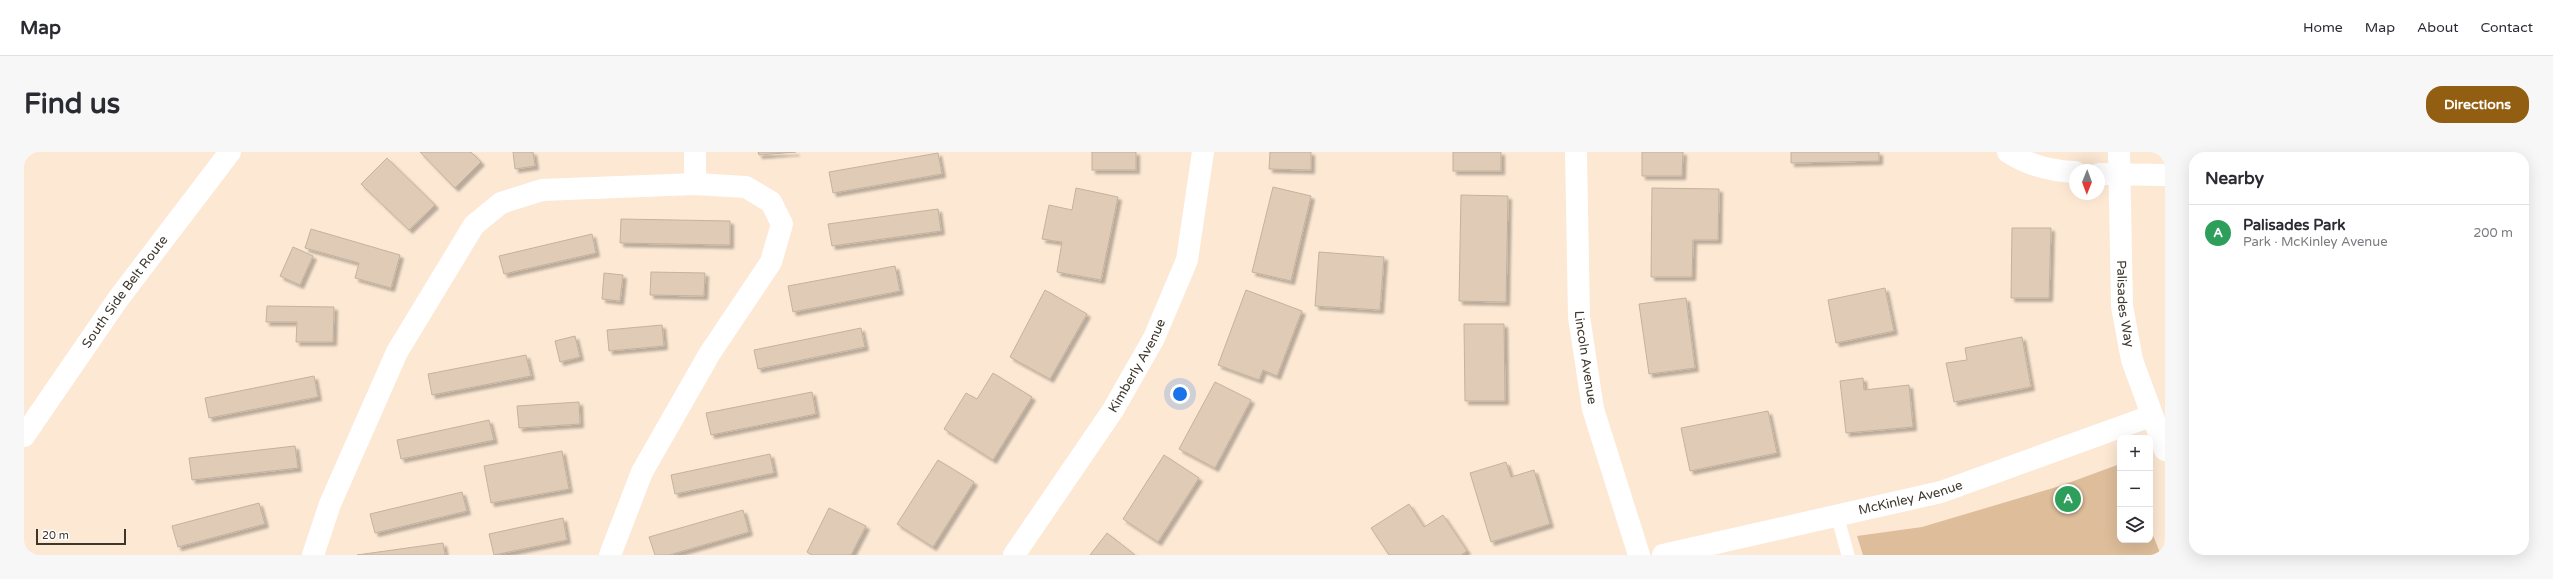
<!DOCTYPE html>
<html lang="en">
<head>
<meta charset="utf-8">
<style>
	:root { --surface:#fff; --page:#f7f7f7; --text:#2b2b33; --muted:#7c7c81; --line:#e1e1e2; --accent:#925e12 }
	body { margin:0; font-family:"Varela Round",sans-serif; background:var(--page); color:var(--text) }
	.controls { position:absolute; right:12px; bottom:12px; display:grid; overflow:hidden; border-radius:8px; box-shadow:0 4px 16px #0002 }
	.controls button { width:36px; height:36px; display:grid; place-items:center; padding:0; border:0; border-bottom:1px solid var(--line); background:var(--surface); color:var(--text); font:20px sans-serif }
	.compass { position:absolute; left:2045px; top:12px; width:36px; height:36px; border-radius:50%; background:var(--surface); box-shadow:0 4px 16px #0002; rotate:181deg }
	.scale { position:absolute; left:12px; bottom:10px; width:90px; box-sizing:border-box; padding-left:4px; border:2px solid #3d362d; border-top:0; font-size:11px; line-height:14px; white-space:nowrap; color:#3d362d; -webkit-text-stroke:3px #fff; paint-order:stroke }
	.you { position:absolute; left:1156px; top:242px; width:14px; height:14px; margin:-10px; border:3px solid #fff; border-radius:50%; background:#1a73e8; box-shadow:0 0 0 6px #1a73e833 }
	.badge { display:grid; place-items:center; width:26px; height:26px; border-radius:50%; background:var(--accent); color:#fff; font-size:13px; font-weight:700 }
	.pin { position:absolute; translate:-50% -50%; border:2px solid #fff; box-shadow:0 1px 4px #0006 }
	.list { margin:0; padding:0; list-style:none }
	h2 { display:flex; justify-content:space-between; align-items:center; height:52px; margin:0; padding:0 16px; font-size:17px }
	h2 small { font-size:13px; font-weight:400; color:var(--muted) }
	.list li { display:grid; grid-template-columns:26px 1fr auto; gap:12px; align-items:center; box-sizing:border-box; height:56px; padding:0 16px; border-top:1px solid var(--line) }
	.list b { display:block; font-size:15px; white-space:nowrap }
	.list p { margin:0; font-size:13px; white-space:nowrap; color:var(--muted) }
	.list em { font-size:13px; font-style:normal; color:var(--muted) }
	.icon { flex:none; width:22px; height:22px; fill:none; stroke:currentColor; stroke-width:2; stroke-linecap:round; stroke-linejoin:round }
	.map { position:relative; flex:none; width:2141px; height:403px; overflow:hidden; border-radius:16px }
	header { display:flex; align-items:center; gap:24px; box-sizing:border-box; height:56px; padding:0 20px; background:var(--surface); border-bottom:1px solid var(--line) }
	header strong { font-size:19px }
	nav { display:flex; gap:22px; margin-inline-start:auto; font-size:14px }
	.intro { display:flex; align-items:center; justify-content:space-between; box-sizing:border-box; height:96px; padding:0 24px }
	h1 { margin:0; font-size:28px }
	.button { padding:10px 18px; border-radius:16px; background:var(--accent); color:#fff; font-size:14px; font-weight:700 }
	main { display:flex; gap:24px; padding:0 24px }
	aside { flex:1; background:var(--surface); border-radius:16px; box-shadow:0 4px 16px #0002 }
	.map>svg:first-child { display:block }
	.green { fill:#ddbd9a }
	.building { fill:#dfcbb6; stroke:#c5b29d; filter:url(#shadow) }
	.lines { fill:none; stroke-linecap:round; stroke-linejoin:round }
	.service { stroke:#fff; stroke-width:13 }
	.minor { stroke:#fff; stroke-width:22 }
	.secondary { stroke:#fff; stroke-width:22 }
	.labels { text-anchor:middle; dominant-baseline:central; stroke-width:3; stroke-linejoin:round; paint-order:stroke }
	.street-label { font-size:13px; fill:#3d362d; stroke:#fff }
</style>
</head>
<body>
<header>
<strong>Map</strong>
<nav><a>Home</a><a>Map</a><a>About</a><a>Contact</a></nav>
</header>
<div class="intro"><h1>Find us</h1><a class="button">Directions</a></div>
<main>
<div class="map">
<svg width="2141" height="403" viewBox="0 0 2141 403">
	<defs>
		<filter id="shadow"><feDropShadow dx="3.5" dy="3.5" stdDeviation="1" flood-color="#0004"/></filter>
	</defs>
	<rect width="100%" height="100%" fill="#fce8d3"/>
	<polygon class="green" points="2096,312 2096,388 2126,388 2126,376 2137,403 1839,403 1833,384 1898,375 2036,334"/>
	<g class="building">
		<polygon points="396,0 447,0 457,10 431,36"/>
		<polygon points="489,0 509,0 511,14 491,17"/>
		<polygon points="734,0 772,0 735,3"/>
		<rect x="1068" y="0" width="44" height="18"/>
		<polygon points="1246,0 1287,0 1287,18 1245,17"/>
		<rect x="1429" y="0" width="48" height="19"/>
		<polygon points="1618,0 1659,0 1658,24 1618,24"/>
		<polygon points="1767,0 1855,0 1855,9 1767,11"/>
		<polygon points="914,1 918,22 809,41 805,20"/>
		<polygon points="363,6 411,53 385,78 337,32"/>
		<polygon points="1249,35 1287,44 1267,129 1228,120"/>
		<polygon points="1052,36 1094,45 1077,128 1033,120 1038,90 1018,87 1025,53 1048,58"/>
		<polygon points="1628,36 1695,37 1694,88 1669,88 1668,125 1627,125"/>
		<polygon points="1437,43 1484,44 1482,150 1435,149"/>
		<polygon points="914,57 917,79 808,94 804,72"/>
		<polygon points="597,67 706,69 706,93 596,91"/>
		<polygon points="1988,76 2027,76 2025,146 1987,146"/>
		<polygon points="287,77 376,103 367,136 331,126 335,111 281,96"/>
		<polygon points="568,82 572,101 480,122 475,104"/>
		<polygon points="269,95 289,104 276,133 256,124"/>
		<polygon points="1295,100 1360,105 1356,158 1291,154"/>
		<polygon points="871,114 876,139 769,160 764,134"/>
		<polygon points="627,120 681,121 680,144 626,143"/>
		<polygon points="580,121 599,123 596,149 578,147"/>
		<polygon points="1861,136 1870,179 1812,191 1804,148"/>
		<polygon points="1021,138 1063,162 1026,227 986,205"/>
		<polygon points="1222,138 1278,159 1253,224 1239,218 1235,228 1194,213"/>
		<polygon points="1662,146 1671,216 1625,222 1615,152"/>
		<polygon points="243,154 310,155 309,190 272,190 273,170 242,170"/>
		<polygon points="1440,172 1480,172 1481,249 1441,249"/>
		<polygon points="638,173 640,194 585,199 583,178"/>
		<polygon points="837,176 841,195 734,217 730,198"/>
		<polygon points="551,184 556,205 536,210 531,189"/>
		<polygon points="1998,185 2007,235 1930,250 1922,211 1943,208 1941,196"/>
		<polygon points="502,203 507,224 408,243 404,222"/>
		<polygon points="969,221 1008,245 969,308 920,277 942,241 953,247"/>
		<polygon points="290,224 294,245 185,266 181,246"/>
		<polygon points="1839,226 1840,238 1885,233 1889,275 1822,281 1816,229"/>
		<polygon points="1191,230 1227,248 1191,316 1155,297"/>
		<polygon points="788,240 792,262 687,283 682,261"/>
		<polygon points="555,250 556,272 495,276 493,254"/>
		<polygon points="1744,259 1753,301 1666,319 1657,276"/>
		<polygon points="465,268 470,288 377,307 373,288"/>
		<polygon points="271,294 274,316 168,328 165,306"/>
		<polygon points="538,299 545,337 467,351 460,314"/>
		<polygon points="746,302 750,321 651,342 647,323"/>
		<polygon points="1140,303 1175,326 1134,390 1099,367"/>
		<polygon points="914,308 950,330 909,395 873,372"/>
		<polygon points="1482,310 1487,325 1510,318 1526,372 1467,390 1446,321"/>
		<polygon points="438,340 443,359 351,381 346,362"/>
		<polygon points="235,351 241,372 154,395 148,374"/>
		<polygon points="1385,352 1400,375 1419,363 1443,399 1437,403 1365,403 1347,376"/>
		<polygon points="805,356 842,374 827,403 788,403 783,400"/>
		<polygon points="719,358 725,380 645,403 631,403 625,385"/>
		<polygon points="539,366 543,388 470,403 465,382"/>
		<polygon points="1083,381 1111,403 1066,403"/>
		<polygon points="419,391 421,403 333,403"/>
	</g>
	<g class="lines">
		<polyline class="service" points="1813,363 1824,403"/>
		<g class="minor">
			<polyline points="671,0 671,32"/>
			<path id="s1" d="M1552 0 1555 165 1569 257 1615 403"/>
			<path d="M1984 0C2004 13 2027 19 2051 20"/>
			<path id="s2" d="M2095 0 2098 154 2108 208 2141 298"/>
			<polyline points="2075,22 2141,23"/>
			<polyline points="289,403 306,352 373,200 450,73 477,51 518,38 671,32 722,35 747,50 758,72 747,110 686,201 618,320 586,403"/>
			<path id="s3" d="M990 403 1089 258 1130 186 1163 108 1179 0"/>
			<path id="s4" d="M1639 403 1917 340 2127 264"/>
		</g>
		<path class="secondary" id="s5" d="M0 284 94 147 206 0"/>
	</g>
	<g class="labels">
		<g class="street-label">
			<text stroke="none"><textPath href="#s5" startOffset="176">South Side Belt Route</textPath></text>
			<text stroke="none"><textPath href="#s2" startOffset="152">Palisades Way</textPath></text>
			<text stroke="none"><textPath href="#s1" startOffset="206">Lincoln Avenue</textPath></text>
			<text stroke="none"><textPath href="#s3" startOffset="226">Kimberly Avenue</textPath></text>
			<text stroke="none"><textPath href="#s4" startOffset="254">McKinley Avenue</textPath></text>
		</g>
	</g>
</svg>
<div class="controls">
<button>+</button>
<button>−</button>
<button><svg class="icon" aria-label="layers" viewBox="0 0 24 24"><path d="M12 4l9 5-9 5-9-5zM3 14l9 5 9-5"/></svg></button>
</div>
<svg class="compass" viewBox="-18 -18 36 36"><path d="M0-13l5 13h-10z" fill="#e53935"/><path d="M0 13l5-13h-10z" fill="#7c7c81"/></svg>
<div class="scale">20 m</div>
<div class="you"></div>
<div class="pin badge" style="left:2044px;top:347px;background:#2e9e5b">A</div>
</div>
<aside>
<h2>Nearby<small></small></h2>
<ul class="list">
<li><span class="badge" style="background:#2e9e5b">A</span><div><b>Palisades Park</b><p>Park · McKinley Avenue</p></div><em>200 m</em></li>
</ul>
</aside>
</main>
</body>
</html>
